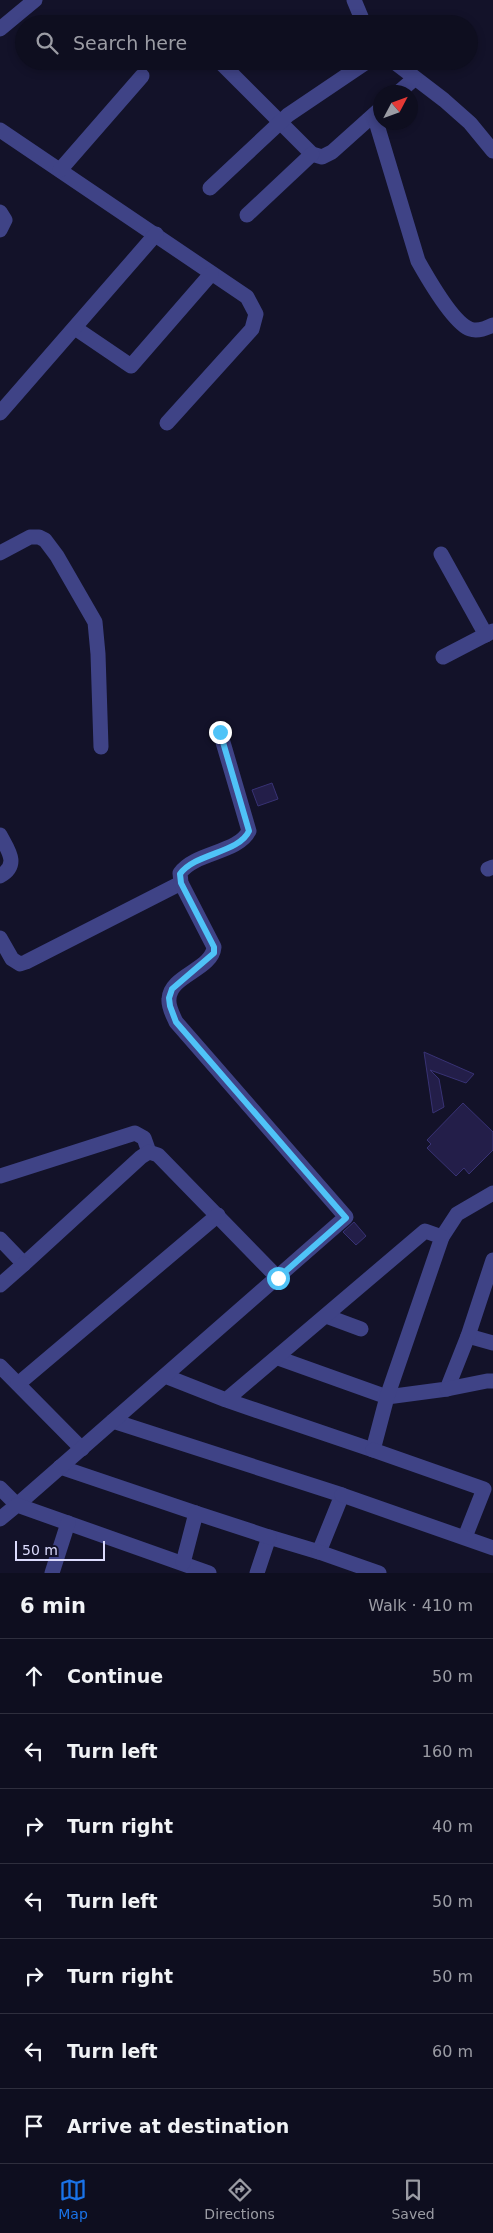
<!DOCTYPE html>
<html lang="en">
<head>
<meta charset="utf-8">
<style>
	:root { --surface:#0e0e1f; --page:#1c1c2c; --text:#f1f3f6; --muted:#9b9ca4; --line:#2e2e3d; --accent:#1a73e8 }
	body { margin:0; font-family:"DejaVu Sans",sans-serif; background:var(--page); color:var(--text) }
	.compass { position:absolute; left:373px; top:85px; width:45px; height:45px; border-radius:50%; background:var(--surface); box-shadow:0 2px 8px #0003; rotate:49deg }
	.scale { position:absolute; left:15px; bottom:12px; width:90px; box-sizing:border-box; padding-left:5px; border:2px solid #dcdbfd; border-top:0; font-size:14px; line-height:18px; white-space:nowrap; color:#dcdbfd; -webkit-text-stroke:4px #131229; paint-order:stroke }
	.stop { position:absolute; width:15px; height:15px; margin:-11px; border:4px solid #4fc3f7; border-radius:50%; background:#fff }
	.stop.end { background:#4fc3f7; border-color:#fff; box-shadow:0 1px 5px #0008 }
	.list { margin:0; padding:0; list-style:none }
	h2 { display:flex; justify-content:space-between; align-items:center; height:65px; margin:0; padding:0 20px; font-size:21px }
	h2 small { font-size:16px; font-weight:400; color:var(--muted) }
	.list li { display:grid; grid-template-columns:32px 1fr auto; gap:15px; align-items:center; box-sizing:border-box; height:75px; padding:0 20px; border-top:1px solid var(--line) }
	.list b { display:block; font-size:19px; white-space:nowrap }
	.list em { font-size:16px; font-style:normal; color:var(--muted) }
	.icon { flex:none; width:28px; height:28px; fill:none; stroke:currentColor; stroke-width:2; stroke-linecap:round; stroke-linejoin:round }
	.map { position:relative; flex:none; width:493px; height:1573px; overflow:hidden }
	.search { position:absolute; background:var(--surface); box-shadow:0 2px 8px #0003; left:15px; right:15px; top:15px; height:55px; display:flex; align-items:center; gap:12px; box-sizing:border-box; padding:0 18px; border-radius:28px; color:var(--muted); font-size:19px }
	.sheet { height:590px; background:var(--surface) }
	nav { display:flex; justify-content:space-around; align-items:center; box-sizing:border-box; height:70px; border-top:1px solid var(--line); background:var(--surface); font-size:14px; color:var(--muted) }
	nav a { display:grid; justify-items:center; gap:2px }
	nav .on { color:var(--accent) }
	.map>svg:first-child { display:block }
	.building { fill:#231e49; stroke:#383274 }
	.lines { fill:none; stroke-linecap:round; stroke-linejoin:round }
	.minor { stroke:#3f4386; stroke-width:15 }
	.route { stroke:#4fc3f7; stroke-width:6 }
</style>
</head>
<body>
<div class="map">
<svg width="493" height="1573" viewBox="0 0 493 1573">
	<rect width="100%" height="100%" fill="#131229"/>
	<g class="building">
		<polygon points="272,783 278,799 258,806 252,790"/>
		<polygon points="424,1052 474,1074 466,1083 430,1070 439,1079 444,1107 433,1113"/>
		<polygon points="463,1103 493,1132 493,1150 469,1174 464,1168 456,1176 427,1148 431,1144 427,1140"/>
		<polygon points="354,1222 366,1236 356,1245 343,1232"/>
	</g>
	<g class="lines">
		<g class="minor">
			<polyline points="354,0 364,24"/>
			<polyline points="0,29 35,0"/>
			<polyline points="219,61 312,154 322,157 332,152 380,109"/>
			<polyline points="393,61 444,100 470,123 493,151"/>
			<polyline points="399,92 414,79"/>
			<path d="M374 115 418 261C427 277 453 323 470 329 478 332 487 328 493 325"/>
			<polyline points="0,130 247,297 256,314 252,329 167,423"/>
			<polyline points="60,170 142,76"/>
			<polyline points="210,188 288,115 368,61"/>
			<polyline points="0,212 5,220 0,230"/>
			<polyline points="247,215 312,154"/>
			<polyline points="75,328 131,366 211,274"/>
			<polyline points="0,413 156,234"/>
			<polyline points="0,553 30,537 39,537 45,540 57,556 95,622 98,654 101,747"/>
			<polyline points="441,554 486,635"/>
			<polyline points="443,657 493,631"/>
			<path d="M0 835C8 850 20 865 0 876"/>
			<polyline points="488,869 493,867"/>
			<polyline points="0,938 12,959 20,964 26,962 181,883"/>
			<polyline points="0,1176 135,1133 144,1138 149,1152"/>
			<polyline points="442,1237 457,1214 493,1193"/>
			<polyline points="0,1239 24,1264 141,1157 149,1152 158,1155 278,1278"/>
			<polyline points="0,1285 24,1264"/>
			<polyline points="326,1316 361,1329"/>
			<polyline points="468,1336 493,1343"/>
			<polyline points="278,1358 387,1397 447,1389 468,1336 493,1260"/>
			<polyline points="0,1366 82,1449"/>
			<polyline points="165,1376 226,1400 373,1450 387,1397 442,1237 425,1231 226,1400"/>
			<polyline points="18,1384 218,1215"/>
			<polyline points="447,1389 487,1381 493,1381"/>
			<polyline points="113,1421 342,1495 319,1552 269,1537 257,1573"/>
			<polyline points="373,1450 484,1489 465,1537"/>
			<polyline points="60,1467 196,1513"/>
			<path d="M0 1488 17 1505 346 1217 176 1022C173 1015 168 1007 169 999 170 975 212 970 214 947L181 883 180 873C195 852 238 853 249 831L220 732"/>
			<polyline points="342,1495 493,1548"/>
			<polyline points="0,1519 17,1505 209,1573"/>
			<polyline points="319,1552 379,1573"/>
			<polyline points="183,1563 196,1513 269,1537"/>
			<polyline points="52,1573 68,1523"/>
		</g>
	</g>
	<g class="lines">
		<path class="route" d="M220 732 249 831C239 853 195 853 180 874L181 883 214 947V953L172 989 169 998 170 1006 176 1022 346 1218 278 1278"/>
	</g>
</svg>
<svg class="compass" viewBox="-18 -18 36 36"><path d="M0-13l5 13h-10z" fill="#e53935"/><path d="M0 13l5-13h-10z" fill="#9b9ca4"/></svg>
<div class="scale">50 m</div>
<div class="stop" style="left:278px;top:1278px"></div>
<div class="stop end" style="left:220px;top:732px"></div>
<div class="search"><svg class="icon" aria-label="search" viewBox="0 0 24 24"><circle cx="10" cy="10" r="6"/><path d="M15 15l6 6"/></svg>Search here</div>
</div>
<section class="sheet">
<h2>6 min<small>Walk · 410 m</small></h2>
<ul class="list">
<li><svg class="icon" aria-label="ahead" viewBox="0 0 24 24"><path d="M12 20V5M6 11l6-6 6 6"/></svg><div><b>Continue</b></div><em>50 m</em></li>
<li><svg class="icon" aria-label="left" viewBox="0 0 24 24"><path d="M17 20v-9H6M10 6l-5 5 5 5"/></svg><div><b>Turn left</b></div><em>160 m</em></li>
<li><svg class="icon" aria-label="right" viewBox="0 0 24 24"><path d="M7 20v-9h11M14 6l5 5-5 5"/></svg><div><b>Turn right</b></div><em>40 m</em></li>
<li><svg class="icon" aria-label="left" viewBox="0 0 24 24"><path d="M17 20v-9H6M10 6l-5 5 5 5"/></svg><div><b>Turn left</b></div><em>50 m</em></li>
<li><svg class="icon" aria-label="right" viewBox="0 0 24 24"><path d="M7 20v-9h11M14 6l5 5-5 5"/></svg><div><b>Turn right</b></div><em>50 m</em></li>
<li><svg class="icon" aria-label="left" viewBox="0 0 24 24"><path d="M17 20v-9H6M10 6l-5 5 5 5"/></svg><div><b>Turn left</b></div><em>60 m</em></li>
<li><svg class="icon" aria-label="arrive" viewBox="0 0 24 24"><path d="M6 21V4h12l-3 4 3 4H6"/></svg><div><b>Arrive at destination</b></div></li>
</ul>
</section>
<nav>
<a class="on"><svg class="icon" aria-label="map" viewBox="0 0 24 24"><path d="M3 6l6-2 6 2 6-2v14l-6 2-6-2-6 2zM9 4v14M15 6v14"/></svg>Map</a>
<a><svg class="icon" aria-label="directions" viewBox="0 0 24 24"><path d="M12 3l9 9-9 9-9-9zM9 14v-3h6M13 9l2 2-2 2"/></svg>Directions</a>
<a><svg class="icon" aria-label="saved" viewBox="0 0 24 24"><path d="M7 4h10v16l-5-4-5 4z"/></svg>Saved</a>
</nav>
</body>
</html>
